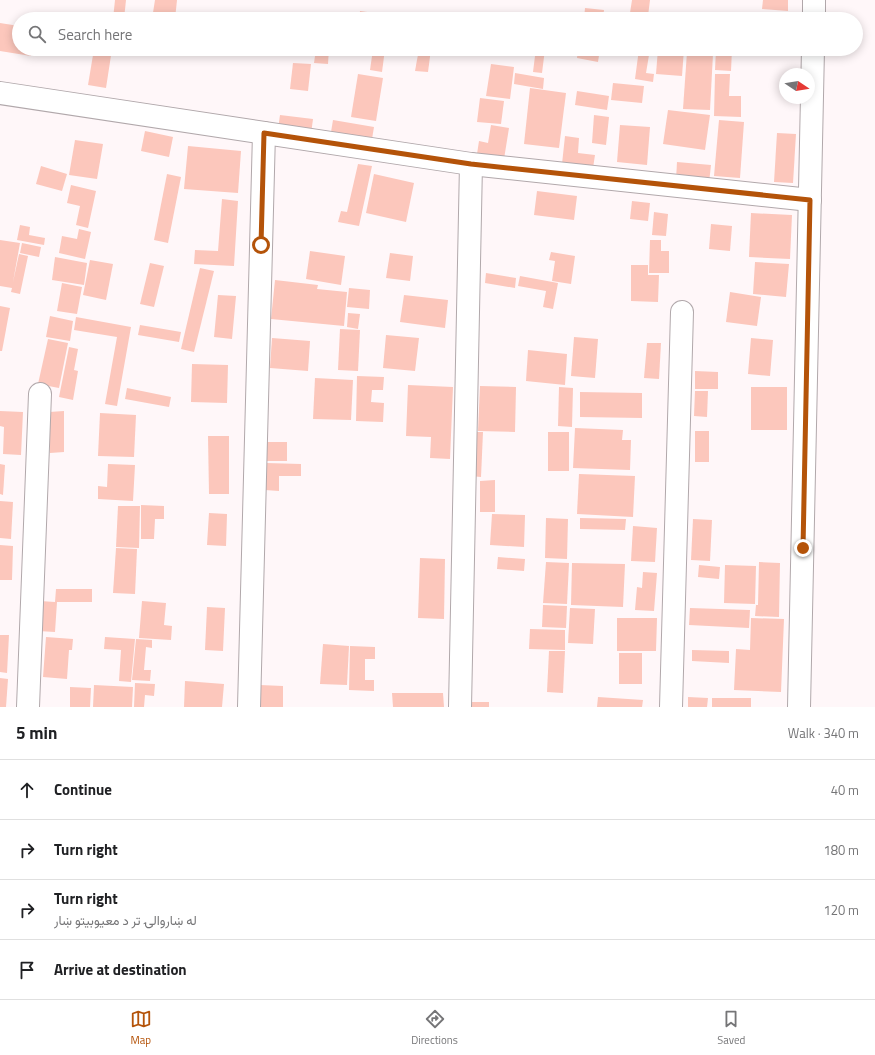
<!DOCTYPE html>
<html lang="en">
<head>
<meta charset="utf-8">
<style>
	:root { --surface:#fff; --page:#f6f6f6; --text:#202124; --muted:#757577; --line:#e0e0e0; --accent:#b45309 }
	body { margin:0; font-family:"Titillium Web",Vazirmatn,sans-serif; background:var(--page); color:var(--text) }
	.compass { position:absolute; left:779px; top:68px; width:36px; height:36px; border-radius:50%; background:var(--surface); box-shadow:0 2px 10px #0003; rotate:102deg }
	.stop { position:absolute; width:12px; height:12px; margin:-9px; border:3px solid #b45309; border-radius:50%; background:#fff }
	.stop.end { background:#b45309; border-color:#fff; box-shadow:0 1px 4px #0008 }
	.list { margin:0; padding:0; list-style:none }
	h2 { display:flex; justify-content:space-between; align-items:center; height:52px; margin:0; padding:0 16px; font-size:17px }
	h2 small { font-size:13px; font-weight:400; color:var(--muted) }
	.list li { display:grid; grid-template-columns:26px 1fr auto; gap:12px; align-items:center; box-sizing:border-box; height:60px; padding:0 16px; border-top:1px solid var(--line) }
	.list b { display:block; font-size:15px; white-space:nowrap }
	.list p { margin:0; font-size:13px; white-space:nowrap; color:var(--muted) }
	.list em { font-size:13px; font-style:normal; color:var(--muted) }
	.icon { flex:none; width:22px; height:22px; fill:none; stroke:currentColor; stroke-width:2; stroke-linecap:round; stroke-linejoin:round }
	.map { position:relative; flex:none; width:875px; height:707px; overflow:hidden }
	.search { position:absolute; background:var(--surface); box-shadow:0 2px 10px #0003; left:12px; right:12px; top:12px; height:44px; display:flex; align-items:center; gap:10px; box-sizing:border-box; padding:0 14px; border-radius:22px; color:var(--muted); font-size:15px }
	.sheet { height:292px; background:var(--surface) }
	nav { display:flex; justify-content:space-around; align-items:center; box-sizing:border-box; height:56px; border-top:1px solid var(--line); background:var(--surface); font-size:11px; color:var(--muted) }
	nav a { display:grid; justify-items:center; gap:2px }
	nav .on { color:var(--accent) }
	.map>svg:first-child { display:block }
	.building { fill:#fcc7bc }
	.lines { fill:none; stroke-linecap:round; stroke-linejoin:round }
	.minor-casing { stroke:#b1a8ab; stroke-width:24 }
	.minor { stroke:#fff; stroke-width:22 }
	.route { stroke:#b45309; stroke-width:5 }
</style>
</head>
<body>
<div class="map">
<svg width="875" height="707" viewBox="0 0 875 707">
	<rect width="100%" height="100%" fill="#fff7f9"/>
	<g class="building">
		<polygon points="115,0 126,0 124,19 113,19"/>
		<polygon points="155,0 177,0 175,19 152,19"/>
		<polygon points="632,0 650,0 648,16 630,13"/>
		<polygon points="763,0 788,0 788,11 762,9"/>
		<polygon points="585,8 604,10 603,19 584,19"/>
		<polygon points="360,11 389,15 388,19 359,19"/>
		<polygon points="319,15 332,16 332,19 319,19"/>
		<polygon points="0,23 19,26 19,49 32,49 31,56 0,51"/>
		<polygon points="94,49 112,49 106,88 88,85"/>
		<polygon points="316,49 329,49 328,64 314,63"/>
		<polygon points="373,49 385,49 382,72 370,70"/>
		<polygon points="419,49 431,49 428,72 415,71"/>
		<polygon points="513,49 545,49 542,73 533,72 535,56 513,53"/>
		<polygon points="578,49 600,49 598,62 577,58"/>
		<polygon points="639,49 650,49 646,73 654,74 653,82 635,79"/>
		<polygon points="658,49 684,49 682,76 656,74"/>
		<polygon points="716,49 732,49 731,71 715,70"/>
		<polygon points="687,52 713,54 710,110 683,109"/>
		<polygon points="293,63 311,64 308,91 290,89"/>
		<polygon points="491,64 514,67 510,99 486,96"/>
		<polygon points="515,73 544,78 543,89 514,84"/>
		<polygon points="358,74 383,78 376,121 351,117"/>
		<polygon points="715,74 730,74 729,96 741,96 741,117 714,116"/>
		<polygon points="613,83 644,86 642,103 611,100"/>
		<polygon points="530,88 566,93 559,148 524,144"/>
		<polygon points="577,91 609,96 607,110 575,105"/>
		<polygon points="480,98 504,101 501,124 477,122"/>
		<polygon points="668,110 710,115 705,150 663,144"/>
		<polygon points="280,115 313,119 311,134 278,129"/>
		<polygon points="594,115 609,117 606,145 592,143"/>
		<polygon points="333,120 374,127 371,145 330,138"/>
		<polygon points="719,120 744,122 740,178 714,176"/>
		<polygon points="491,125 509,128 504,159 477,154 479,141 488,143"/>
		<polygon points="620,125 650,127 647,165 617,162"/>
		<polygon points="145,131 173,137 169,157 141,151"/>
		<polygon points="777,133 796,134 793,183 774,182"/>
		<polygon points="565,136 579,138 578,153 595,155 593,168 562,164"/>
		<polygon points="75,140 103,144 97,179 69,175"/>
		<polygon points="188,146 241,151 238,193 184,189"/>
		<polygon points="677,162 711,165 709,183 676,180"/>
		<polygon points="358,164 372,166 359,226 338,222 341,211 347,212"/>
		<polygon points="41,166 67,174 62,191 36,184"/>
		<polygon points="167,174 181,177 168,243 154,240"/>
		<polygon points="374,174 414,183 406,222 366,213"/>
		<polygon points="71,185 96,191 88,228 76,225 80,206 67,203"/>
		<polygon points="537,191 577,196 574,220 534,215"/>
		<polygon points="222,199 238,201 234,266 194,264 195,250 218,251"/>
		<polygon points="632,201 650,203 648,221 630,219"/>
		<polygon points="654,212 668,214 666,236 652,235"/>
		<polygon points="751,213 792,215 790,259 749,257"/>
		<polygon points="711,224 732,226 730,251 709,249"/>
		<polygon points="20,225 30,227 29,235 45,238 44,245 17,240"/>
		<polygon points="79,229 91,232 85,259 59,253 62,236 77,239"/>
		<polygon points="0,240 20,243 13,282 19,254 28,256 20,294 11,292 12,288 0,286"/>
		<polygon points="650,240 661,240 661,251 669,251 669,273 649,273"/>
		<polygon points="22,243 41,247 39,257 20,253"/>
		<polygon points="310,251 345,256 341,285 306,279"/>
		<polygon points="551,252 575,256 571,284 552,281 555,261 549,260"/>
		<polygon points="390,253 413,256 410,281 386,278"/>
		<polygon points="55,257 87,263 84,285 52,280"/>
		<polygon points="90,260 113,264 106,300 83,295"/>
		<polygon points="755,262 789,264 786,297 753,294"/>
		<polygon points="150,263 164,266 154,307 140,304"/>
		<polygon points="631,265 648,265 648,275 659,275 658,302 631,301"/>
		<polygon points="200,268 214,271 194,352 181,349"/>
		<polygon points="486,273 516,278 515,288 485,283"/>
		<polygon points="520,276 558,283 553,309 543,307 546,291 518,286"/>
		<polygon points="275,280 318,285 317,289 347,292 344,326 271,319"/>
		<polygon points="62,283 82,287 77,314 57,311"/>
		<polygon points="349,288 370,290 369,309 347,307"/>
		<polygon points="730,292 761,297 757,326 726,322"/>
		<polygon points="218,295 236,296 232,339 214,337"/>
		<polygon points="404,295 448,300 445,328 400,322"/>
		<polygon points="0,306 10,308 2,351 0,351"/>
		<polygon points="348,313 360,314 358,329 347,327"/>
		<polygon points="50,316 73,321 70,341 46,337"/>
		<polygon points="76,317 131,327 117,406 105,404 117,337 74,330"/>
		<polygon points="140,325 181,332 179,342 138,335"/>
		<polygon points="340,329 360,330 358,371 338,370"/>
		<polygon points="386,335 419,338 415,371 383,368"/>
		<polygon points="574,337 598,339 595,378 571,376"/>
		<polygon points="272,338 310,341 308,371 270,368"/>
		<polygon points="751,338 773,340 770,376 748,374"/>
		<polygon points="48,339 68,343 59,388 38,384"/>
		<polygon points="647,343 661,343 659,379 644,378"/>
		<polygon points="69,347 78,349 74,370 78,371 73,400 59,397"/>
		<polygon points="528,350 567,354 565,385 526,381"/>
		<polygon points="192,364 228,365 227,403 191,402"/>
		<polygon points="695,371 718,372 718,389 695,389"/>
		<polygon points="357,376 384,377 383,390 372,390 371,402 384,403 383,422 356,421"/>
		<polygon points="315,378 353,380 351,420 313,419"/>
		<polygon points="408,385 453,387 450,459 430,458 431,437 406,436"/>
		<polygon points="480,386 516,387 515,432 478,431"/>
		<polygon points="559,387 573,388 572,427 558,426"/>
		<rect x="751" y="387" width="36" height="43"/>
		<polygon points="127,388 171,397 169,407 125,399"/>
		<polygon points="695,391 708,391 707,417 694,416"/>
		<polygon points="580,392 642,393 642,418 580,417"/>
		<polygon points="0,411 23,412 21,455 3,454 4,427 0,426"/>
		<polygon points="64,411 64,452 50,453 49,412"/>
		<polygon points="100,413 136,415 134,457 98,456"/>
		<polygon points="575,428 623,430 622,440 631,440 630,470 573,468"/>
		<rect x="695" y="431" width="14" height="31"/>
		<polygon points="472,432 483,432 481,477 470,476"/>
		<rect x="548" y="432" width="21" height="39"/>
		<polygon points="208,436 229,436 229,494 209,494"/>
		<rect x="264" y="442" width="23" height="19"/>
		<polygon points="266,463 301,464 301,476 279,476 279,491 265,490"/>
		<polygon points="0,464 5,465 3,495 0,494"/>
		<polygon points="108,464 135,465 133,501 98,499 98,486 107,487"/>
		<polygon points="579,474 635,476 633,517 577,514"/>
		<polygon points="495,480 495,512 480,512 480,481"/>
		<polygon points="0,501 13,502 11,539 0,538"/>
		<polygon points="141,505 164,506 164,519 155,519 154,539 141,539"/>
		<polygon points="118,506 140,506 139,548 116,547"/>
		<polygon points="209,513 227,514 226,546 207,545"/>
		<polygon points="492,514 525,515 524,547 490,545"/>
		<polygon points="546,518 568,519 567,559 545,558"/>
		<polygon points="580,518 626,519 625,530 580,529"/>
		<polygon points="693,519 712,520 710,561 691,560"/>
		<polygon points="633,526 657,528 655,562 631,561"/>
		<polygon points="0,545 13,546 12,580 0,580"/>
		<polygon points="116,548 137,549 135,594 113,593"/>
		<polygon points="498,557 525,559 524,571 497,569"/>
		<polygon points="420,558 445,559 444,619 418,618"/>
		<polygon points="546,562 569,563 567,604 543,603"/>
		<polygon points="759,562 780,563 779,617 755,616 756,605 758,605"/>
		<polygon points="572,563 625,564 623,607 571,605"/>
		<polygon points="699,565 720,567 719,579 698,577"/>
		<polygon points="725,565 756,566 755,604 724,603"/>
		<polygon points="643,572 657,573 654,611 635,610 637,587 642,588"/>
		<polygon points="56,589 92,589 92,602 57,602 55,632 38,631 40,601 55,602"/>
		<polygon points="142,601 166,603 164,625 172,626 171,640 139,638"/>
		<polygon points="543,605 567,606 566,628 542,627"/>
		<polygon points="207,607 225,608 223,651 205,650"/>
		<polygon points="570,608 595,609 593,644 568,643"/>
		<polygon points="690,608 750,610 749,628 689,625"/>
		<polygon points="617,618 657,618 656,651 617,651"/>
		<polygon points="751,618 784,619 781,692 734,690 736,649 750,650"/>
		<polygon points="530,629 565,630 565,650 529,649"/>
		<polygon points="0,635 9,635 7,673 0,672"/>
		<polygon points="46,637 73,639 72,650 69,650 67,679 43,677"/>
		<polygon points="105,637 135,639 131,682 119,681 121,650 104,649"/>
		<polygon points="136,639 152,640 152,648 146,647 144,670 151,670 150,681 132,680"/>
		<polygon points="323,644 349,646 347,685 320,684"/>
		<polygon points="350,646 375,647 375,659 365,659 365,680 374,680 374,691 349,690"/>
		<polygon points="692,650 729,651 729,663 692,661"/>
		<polygon points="549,651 565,651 563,693 547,692"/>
		<rect x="619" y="653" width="23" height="31"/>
		<polygon points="0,678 8,679 6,707 0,707"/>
		<polygon points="185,681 224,684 222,707 184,707"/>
		<polygon points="135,683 155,684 154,696 145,695 144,707 134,707"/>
		<polygon points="94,685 133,687 132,707 93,707"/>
		<polygon points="260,685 283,686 283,707 259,707"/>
		<polygon points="70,687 91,688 90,707 70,707"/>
		<polygon points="392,693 443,693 444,707 393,707"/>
		<polygon points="598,697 643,700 642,707 597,707"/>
		<polygon points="688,697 708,698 707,707 688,707"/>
		<rect x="712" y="698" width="39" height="9"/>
		<rect x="472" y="702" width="17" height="5"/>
	</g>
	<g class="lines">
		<defs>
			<g id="minor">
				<polyline points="814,19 814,0"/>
				<polyline points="0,93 471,164 810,200"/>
				<polyline points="28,707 40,394"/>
				<polyline points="249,707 264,133"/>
				<polyline points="460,707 471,164"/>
				<polyline points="671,707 682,312"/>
				<polyline points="799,707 813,49"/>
			</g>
		</defs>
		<use href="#minor" class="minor-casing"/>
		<use href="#minor" class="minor"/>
	</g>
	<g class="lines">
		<polyline class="route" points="261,245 264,133 471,164 810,200 803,548"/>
	</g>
</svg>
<svg class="compass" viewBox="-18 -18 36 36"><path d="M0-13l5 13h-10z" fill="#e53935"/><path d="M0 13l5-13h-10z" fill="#757577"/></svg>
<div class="stop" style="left:261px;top:245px"></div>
<div class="stop end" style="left:803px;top:548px"></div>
<div class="search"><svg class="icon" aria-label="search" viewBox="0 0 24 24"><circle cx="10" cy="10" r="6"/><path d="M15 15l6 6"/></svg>Search here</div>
</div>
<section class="sheet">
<h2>5 min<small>Walk · 340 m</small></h2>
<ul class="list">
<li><svg class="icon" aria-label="ahead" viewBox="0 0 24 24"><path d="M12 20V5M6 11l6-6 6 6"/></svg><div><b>Continue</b></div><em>40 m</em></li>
<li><svg class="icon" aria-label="right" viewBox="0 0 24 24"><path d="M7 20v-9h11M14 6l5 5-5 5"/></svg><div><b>Turn right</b></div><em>180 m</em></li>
<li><svg class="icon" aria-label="right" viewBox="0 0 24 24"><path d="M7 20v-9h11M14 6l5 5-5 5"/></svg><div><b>Turn right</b><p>له ښاروالۍ تر د معیوبیتو ښار</p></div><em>120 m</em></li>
<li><svg class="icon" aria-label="arrive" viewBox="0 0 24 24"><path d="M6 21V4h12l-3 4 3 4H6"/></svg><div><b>Arrive at destination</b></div></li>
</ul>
</section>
<nav>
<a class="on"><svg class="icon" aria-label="map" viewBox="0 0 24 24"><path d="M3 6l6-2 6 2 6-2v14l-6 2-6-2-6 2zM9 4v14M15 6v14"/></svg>Map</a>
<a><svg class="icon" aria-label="directions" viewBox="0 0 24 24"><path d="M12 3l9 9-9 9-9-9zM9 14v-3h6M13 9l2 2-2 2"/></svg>Directions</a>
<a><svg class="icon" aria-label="saved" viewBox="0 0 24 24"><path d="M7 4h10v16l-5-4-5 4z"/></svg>Saved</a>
</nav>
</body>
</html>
